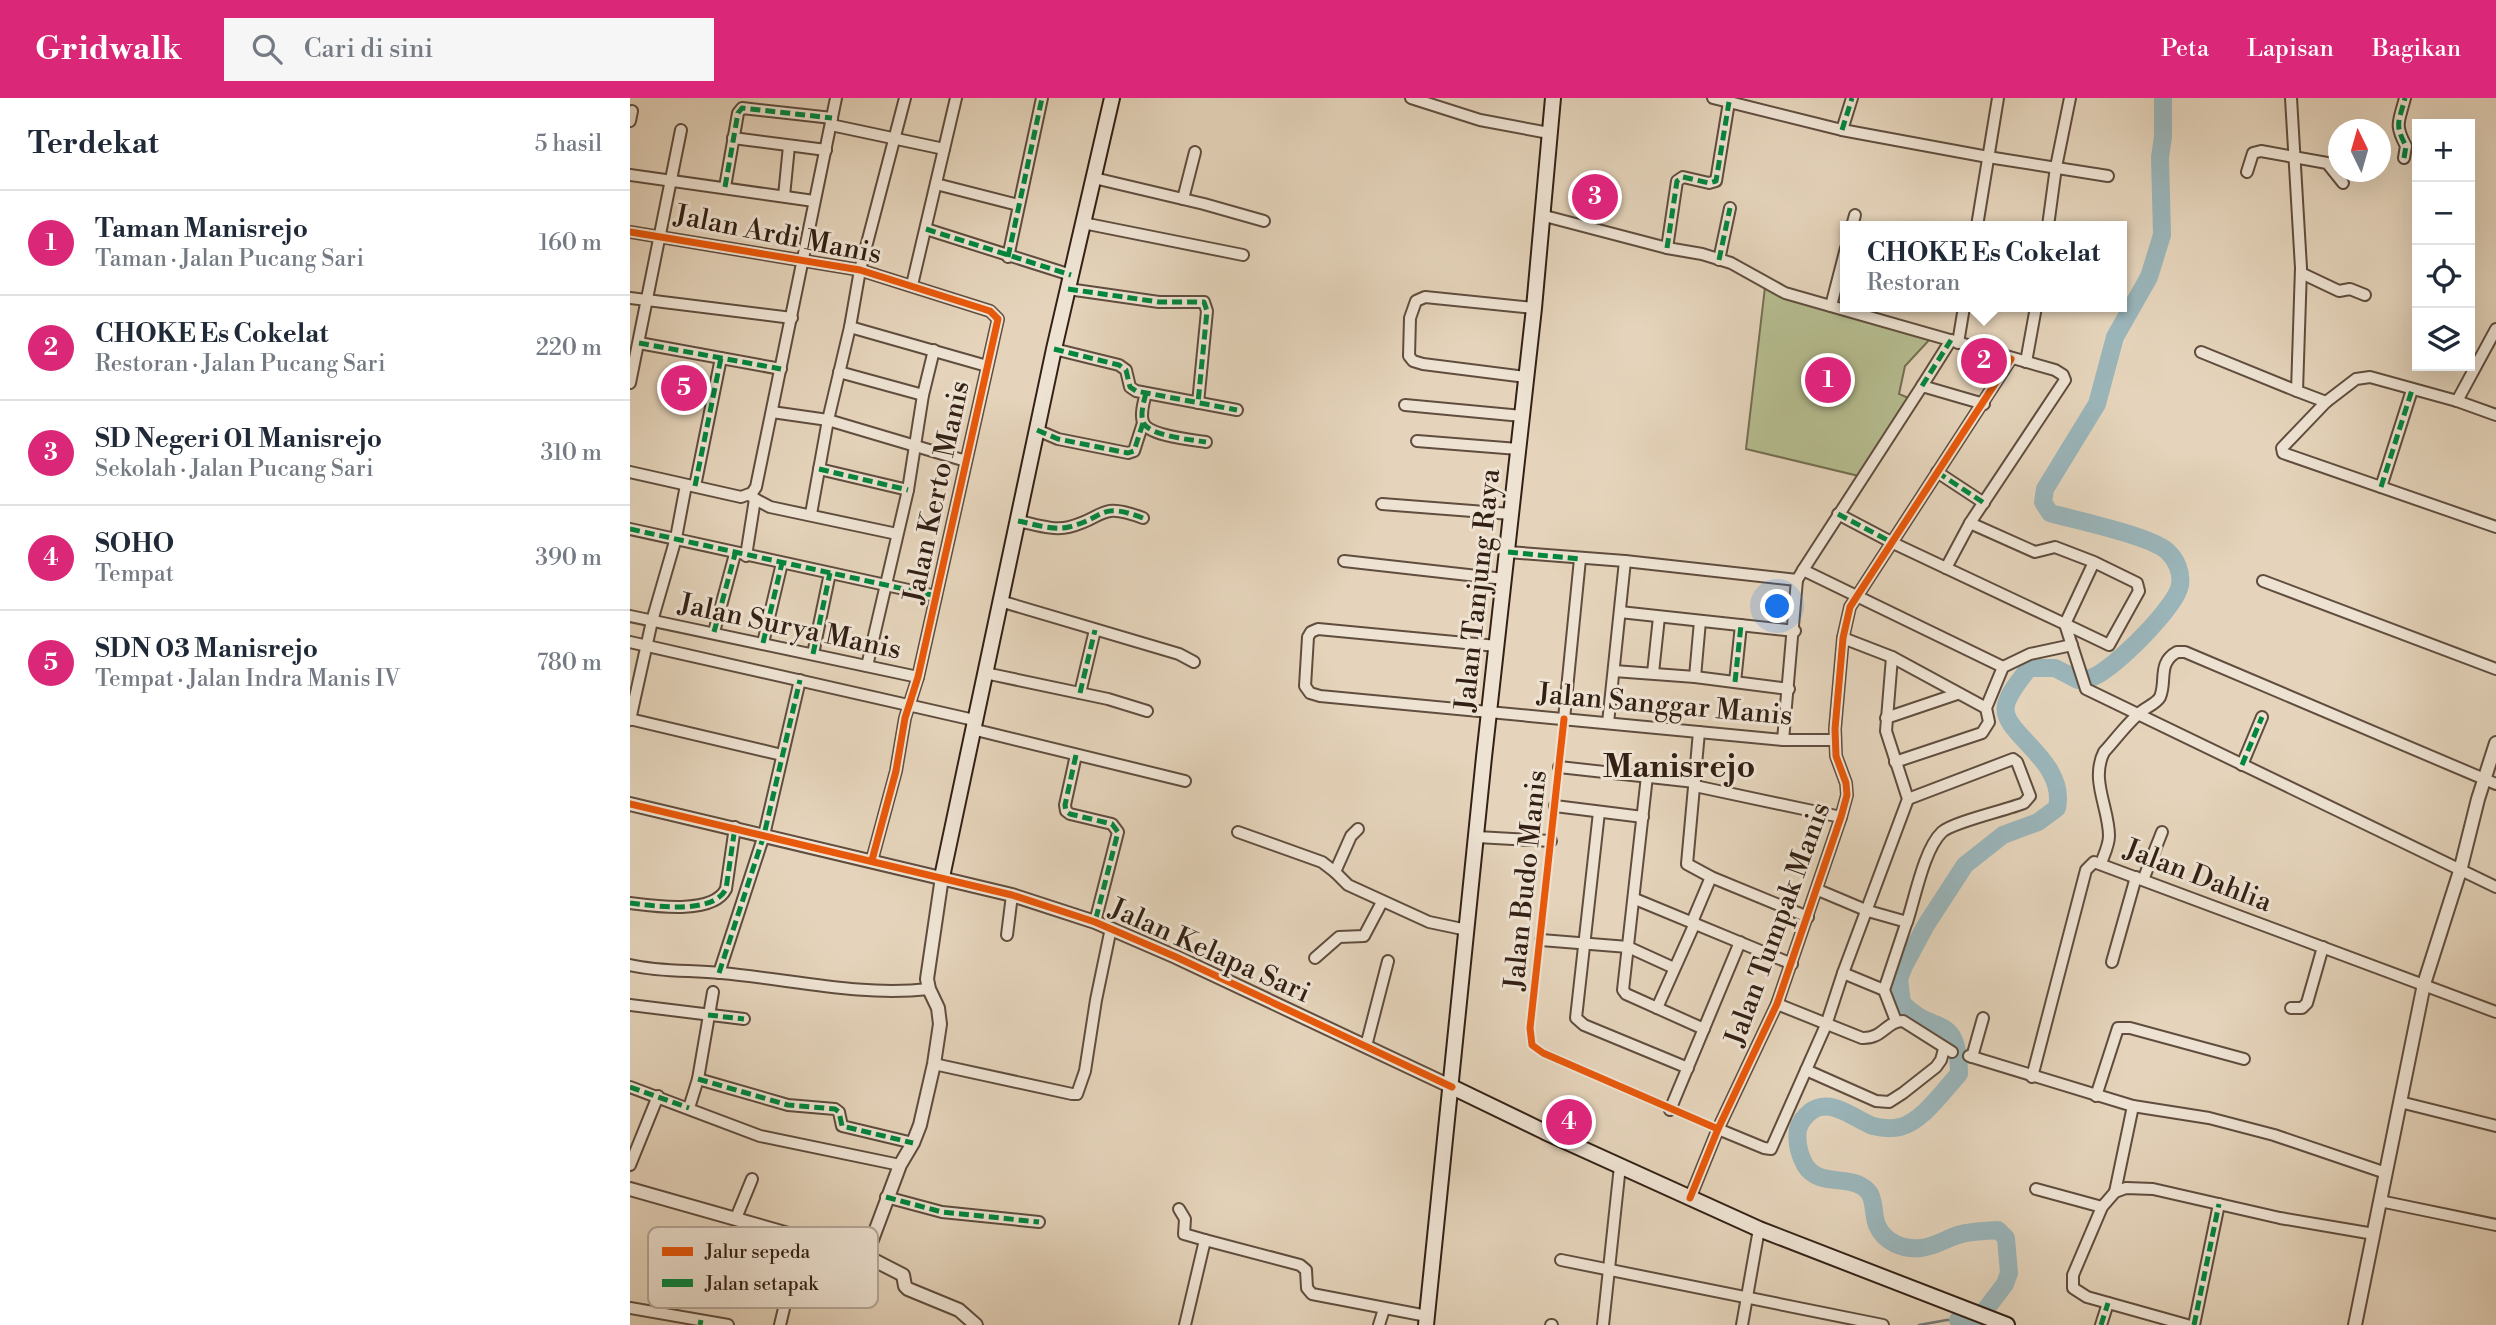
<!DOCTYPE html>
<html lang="id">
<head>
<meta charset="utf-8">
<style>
	:root { --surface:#fff; --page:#f6f6f7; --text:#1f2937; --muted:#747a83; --line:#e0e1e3; --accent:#db2777 }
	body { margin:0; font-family:"Libre Bodoni",serif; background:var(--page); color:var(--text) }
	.controls { position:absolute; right:21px; top:21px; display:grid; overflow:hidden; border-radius:0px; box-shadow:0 7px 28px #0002 }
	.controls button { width:63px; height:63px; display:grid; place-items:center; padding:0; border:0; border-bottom:2px solid var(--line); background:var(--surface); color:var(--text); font:35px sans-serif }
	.compass { position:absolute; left:1698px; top:21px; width:63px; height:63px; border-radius:50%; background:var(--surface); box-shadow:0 7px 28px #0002; rotate:355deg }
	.you { position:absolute; left:1148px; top:509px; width:24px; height:24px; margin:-18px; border:5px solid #fff; border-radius:50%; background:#1a73e8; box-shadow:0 0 0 10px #1a73e833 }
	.badge { display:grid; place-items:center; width:46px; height:46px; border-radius:50%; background:var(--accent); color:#fff; font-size:23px; font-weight:700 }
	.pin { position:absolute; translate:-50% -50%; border:4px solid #fff; box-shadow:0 2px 7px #0006 }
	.popup { position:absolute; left:1210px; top:123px; width:287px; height:91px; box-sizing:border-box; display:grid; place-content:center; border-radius:0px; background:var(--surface); filter:drop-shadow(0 2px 5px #0005); font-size:23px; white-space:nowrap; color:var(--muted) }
	.popup b { font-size:26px; color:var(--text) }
	.popup::after { content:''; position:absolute; left:50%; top:100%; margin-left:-14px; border:14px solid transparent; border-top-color:var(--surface) }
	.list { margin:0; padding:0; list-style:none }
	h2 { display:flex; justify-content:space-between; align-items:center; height:91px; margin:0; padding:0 28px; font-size:30px }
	h2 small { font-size:23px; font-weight:400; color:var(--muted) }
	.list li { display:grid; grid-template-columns:46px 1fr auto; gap:21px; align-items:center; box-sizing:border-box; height:105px; padding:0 28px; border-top:2px solid var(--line) }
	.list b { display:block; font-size:26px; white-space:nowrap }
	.list p { margin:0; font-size:23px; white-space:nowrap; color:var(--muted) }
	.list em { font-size:23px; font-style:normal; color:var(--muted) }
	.icon { flex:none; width:38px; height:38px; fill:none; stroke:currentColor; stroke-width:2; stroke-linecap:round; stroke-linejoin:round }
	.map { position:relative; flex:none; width:1866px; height:1227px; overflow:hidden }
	header { display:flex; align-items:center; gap:42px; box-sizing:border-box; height:98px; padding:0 35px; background:var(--accent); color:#fff }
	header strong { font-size:33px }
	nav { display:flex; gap:38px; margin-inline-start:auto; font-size:24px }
	.search { width:490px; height:63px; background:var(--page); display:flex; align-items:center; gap:18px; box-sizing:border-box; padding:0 24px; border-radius:0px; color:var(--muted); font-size:26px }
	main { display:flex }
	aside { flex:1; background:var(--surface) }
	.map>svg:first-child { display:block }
	.green { fill:#b5bd90; stroke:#746e52; stroke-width:2 }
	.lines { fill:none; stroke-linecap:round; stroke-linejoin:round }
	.stream { stroke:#717978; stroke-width:2.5 }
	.river { stroke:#9ab5ba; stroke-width:18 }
	.minor-casing { stroke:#604d3e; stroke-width:14 }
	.tertiary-casing { stroke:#604d3e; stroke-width:16 }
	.secondary-casing { stroke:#332015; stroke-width:18 }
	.minor { stroke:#eee3d3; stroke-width:10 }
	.tertiary { stroke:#eee3d3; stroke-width:12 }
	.secondary { stroke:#eee3d3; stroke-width:14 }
	.quiet { stroke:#00873e; stroke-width:5; stroke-dasharray:10 5; stroke-linecap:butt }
	.cycleway-casing { stroke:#eee3d3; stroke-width:11 }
	.cycleway { stroke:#e8590c; stroke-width:7 }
	.labels { text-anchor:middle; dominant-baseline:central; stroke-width:6; stroke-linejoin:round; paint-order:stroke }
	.street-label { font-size:28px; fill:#332015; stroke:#eee3d3 }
	.quarter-label { font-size:32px; font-weight:bold; fill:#332015; stroke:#eee3d3 }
	.key { fill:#eee3d3; stroke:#b6a89a; stroke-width:2 }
	.key-label { font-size:19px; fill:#332015 }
</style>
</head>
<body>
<header>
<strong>Gridwalk</strong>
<div class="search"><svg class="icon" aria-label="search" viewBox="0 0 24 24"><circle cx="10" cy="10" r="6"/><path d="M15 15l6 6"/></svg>Cari di sini</div>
<nav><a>Peta</a><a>Lapisan</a><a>Bagikan</a></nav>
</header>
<main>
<aside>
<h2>Terdekat<small>5 hasil</small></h2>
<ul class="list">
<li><span class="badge">1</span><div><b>Taman Manisrejo</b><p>Taman · Jalan Pucang Sari</p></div><em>160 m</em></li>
<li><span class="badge">2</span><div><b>CHOKE Es Cokelat</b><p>Restoran · Jalan Pucang Sari</p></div><em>220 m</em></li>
<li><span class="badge">3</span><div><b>SD Negeri 01 Manisrejo</b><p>Sekolah · Jalan Pucang Sari</p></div><em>310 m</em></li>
<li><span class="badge">4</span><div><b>SOHO</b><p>Tempat</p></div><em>390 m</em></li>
<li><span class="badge">5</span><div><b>SDN 03 Manisrejo</b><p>Tempat · Jalan Indra Manis IV</p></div><em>780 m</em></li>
</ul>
</aside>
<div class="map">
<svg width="1866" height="1227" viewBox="0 0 1866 1227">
	<rect width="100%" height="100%" fill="#e5d4bb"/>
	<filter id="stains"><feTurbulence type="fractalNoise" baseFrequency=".00286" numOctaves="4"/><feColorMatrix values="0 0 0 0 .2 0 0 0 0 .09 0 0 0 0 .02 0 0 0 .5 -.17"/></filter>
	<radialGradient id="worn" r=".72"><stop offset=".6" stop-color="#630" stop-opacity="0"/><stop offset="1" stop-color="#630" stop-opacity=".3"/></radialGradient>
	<polygon class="green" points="1135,189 1302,239 1275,268 1269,296 1281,301 1229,378 1116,351"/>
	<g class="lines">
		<polyline class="stream" points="1289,1227 1317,1222 1328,1222"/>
		<path class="river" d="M1328 1222 1353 1226V1215L1375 1186 1379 1175 1376 1140 1368 1132C1358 1133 1347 1133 1336 1135 1321 1137 1306 1149 1291 1150 1273 1152 1254 1144 1247 1127 1243 1117 1245 1106 1240 1096 1225 1073 1190 1092 1175 1067 1169 1056 1166 1044 1168 1031 1170 1024 1174 1019 1180 1014 1200 998 1224 1021 1243 1028 1251 1030 1262 1031 1270 1029 1293 1023 1313 993 1329 976 1328 912 1304 939 1272 905L1269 881 1274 868 1296 827 1335 767 1373 737 1408 724 1427 710C1437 661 1369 635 1376 607 1379 594 1391 581 1399 570H1425L1448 582C1453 581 1459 581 1463 579 1484 571 1547 508 1550 487 1552 474 1546 461 1537 453 1521 438 1445 422 1420 415L1413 404 1415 391 1467 306 1485 239 1519 179 1532 137 1530 59 1533 39V0"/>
		<defs>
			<g id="minor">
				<polyline points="781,0 850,22 919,35"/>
				<polyline points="1083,0 1212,32 1358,59 1478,78"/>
				<polyline points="1661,0 1671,170 1667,293 1696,304 1726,281 1740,279 1827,303 1866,317"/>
				<polyline points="0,23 2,13"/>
				<polyline points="201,27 314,51"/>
				<polyline points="1212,32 1222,0"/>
				<polyline points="103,40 196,52"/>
				<path d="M1774 60 1776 48C1764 26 1769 24 1775 0"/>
				<polyline points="1617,74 1623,55 1631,53 1697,65 1713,85"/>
				<polyline points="0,77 184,103"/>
				<polyline points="464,80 574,106 634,123"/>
				<polyline points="306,86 388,107"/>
				<polyline points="95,89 108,15 112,10 202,20"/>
				<polyline points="154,98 159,48"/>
				<polyline points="553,101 565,54"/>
				<polyline points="911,117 1037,150 1072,156 1101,165 1155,195 1425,272 1433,277 1435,282 1340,425 1316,470"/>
				<polyline points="453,125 613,157"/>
				<polyline points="1222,128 1225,117"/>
				<polyline points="1347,128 1368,0"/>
				<polyline points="1418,128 1426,69 1440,0"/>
				<polyline points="296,131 441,177"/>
				<polyline points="0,134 230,172 360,213 368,221 288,579 275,620 266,673 242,762"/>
				<polyline points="1037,150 1047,83 1053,79 1079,85 1086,83 1099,4"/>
				<polyline points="378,159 412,0"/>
				<polyline points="1089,162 1100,110"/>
				<polyline points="1671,175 1709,193 1720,191 1735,197"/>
				<polyline points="282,187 326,0"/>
				<polyline points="438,191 529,204 574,204 577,213 568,305"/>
				<polyline points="0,200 162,220"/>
				<polyline points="1201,208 1216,150"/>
				<polyline points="220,229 357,268"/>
				<polyline points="9,245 151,271"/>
				<polyline points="1328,245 1334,209"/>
				<polyline points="424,251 489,267 496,272 500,289 506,293 607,312"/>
				<polyline points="1571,254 1667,293"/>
				<polyline points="1396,264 1406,209"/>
				<polyline points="209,274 293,297"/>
				<polyline points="896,279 793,266 783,263 779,258 780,220 786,203 795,199 904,210"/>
				<polyline points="0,285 51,32"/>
				<polyline points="1292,288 1321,242"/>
				<path d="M516 295C514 303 510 316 513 324 518 338 563 342 576 344"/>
				<polyline points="1827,303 1866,231"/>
				<polyline points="1696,304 1652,350 1653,355 1866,429"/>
				<polyline points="775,307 892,318"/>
				<polyline points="142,314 198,322 336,363"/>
				<polyline points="407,332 428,341 498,355 504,353 513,325"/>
				<polyline points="787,343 888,351"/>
				<polyline points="189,371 278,392"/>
				<polyline points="0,374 111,399 122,395 126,389 206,0"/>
				<polyline points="1307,374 1354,405"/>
				<polyline points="65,388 91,260"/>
				<polyline points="1751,389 1782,292"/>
				<polyline points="125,401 140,409 267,436"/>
				<polyline points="752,406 881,416"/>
				<polyline points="181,416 198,322 220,229 230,172 275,0"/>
				<polyline points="1208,416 1263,445 1435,526 1456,591 1866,789"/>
				<path d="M388 423C404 426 423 433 439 429 476 420 468 403 513 420"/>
				<polyline points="1340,425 1405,454 1425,449 1464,464 1507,485 1509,493 1479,547 1435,526 1464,464"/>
				<polyline points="0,431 306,498"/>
				<polyline points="878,454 995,463 1167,482"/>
				<polyline points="116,458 125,401 121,398"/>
				<polyline points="714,463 874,481"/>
				<polyline points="1173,472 1373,569"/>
				<polyline points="1633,483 1866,571"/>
				<polyline points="370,503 549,556 564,564"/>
				<polyline points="990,514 1165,533"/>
				<polyline points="0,518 288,579"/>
				<polyline points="84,534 105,456"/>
				<polyline points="1213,540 1262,559 1356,610"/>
				<polyline points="0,544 344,622"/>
				<polyline points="133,545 152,465"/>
				<polyline points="867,548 688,531 681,534 678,539 675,588 680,595 690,598 1153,642 1205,642"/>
				<polyline points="183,556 200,475"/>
				<polyline points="237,568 278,392 293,297 304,252"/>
				<polyline points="984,573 1065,579 1159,591"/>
				<polyline points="355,575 478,601 517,613"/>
				<polyline points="1023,575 1029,519"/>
				<polyline points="1065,579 1070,523"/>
				<polyline points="1105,584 1111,527"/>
				<polyline points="450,595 465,532"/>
				<polyline points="1256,620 1327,596"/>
				<polyline points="0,621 152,657"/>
				<polyline points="934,621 950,461"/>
				<polyline points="0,622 22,523 46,440 56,387"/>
				<polyline points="978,625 995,463"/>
				<polyline points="342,631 555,683"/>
				<polyline points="1069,634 1057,766 1081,779 1178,819"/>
				<polyline points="1153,642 1167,482 1173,472 1292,288 1354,306"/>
				<polyline points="446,657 435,707 436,713 440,716 482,726 488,734 465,824"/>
				<polyline points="1265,664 1352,635 1359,624 1356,610 1373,569 1400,556 1442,547"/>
				<polyline points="1612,667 1632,619"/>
				<polyline points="929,669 1065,684"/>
				<polyline points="1017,678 993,892 996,896 1074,931"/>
				<polyline points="1065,688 1211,719"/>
				<polyline points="925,708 1013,719"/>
				<polyline points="969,714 946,920 954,927 1058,970"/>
				<polyline points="608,734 692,764 705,774 718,787 799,824 837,832"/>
				<polyline points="847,739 921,743"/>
				<path d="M1471 765C1474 757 1479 747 1479 738 1479 710 1460 682 1474 654 1486 641 1498 624 1512 613 1517 609 1527 605 1530 599 1537 583 1527 565 1547 554H1555L1866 686"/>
				<polyline points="705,774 721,738 728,731"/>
				<polyline points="1513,782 1532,734"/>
				<path d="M1188 792 1238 813 1277 824C1285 800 1294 751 1312 734 1323 724 1377 712 1394 705L1400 698 1387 664 1383 661 1278 701"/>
				<polyline points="1005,801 1162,866"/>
				<path d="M0 805C24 808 83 817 96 791L105 729"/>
				<polyline points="1062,824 1081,779"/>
				<polyline points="377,837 382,797"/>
				<polyline points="911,842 998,849 1044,870"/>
				<polyline points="685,860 709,839 734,838 752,804"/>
				<polyline points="1482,864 1506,779"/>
				<path d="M0 867C30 874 60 872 91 875 160 881 230 899 299 891"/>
				<polyline points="89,875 134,737 170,582"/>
				<polyline points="1213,875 1254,892"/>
				<path d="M1147 906 1232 940C1253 941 1256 923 1273 923L1322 954"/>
				<polyline points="0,907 114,921"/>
				<polyline points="1027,910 1065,825"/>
				<polyline points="1661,910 1672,910 1677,905 1693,849"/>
				<polyline points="1266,923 1254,892 1277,823"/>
				<polyline points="736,948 758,863"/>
				<polyline points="1339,958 1503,1008 1579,1020 1644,1037 1756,1075"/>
				<polyline points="1342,959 1353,920"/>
				<polyline points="304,966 442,996 447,996 455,973 466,902 481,830"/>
				<polyline points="1176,972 1246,1003 1259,1004 1273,995 1306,969 1311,962 1314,951"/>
				<polyline points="1402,979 1456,772 1464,764 1866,914"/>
				<polyline points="68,981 158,1007 205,1011 209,1014 212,1028 283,1045"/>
				<polyline points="0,989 130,1038 270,1067"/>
				<polyline points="1466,998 1488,930 1500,930 1614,961"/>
				<polyline points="1770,1004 1866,1028"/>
				<polyline points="59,1010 68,981 83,894"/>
				<polyline points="1040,1012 1110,844"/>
				<polyline points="1088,1031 1134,1050 1141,1051 1196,927 1213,875 1278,701 1256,633 1262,559"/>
				<polyline points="0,1067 28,998"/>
				<polyline points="1406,1091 1472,1109"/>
				<polyline points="1485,1094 1503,1008"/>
				<polyline points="256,1099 312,1114 409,1124"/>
				<polyline points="1060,1100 1088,1031 1147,906 1211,719 1217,697 1216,685 1206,658 1205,631 1213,540 1220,509 1381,261"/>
				<polyline points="1750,1103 1866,1127"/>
				<polyline points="549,1111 555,1121 554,1136 575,1142"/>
				<polyline points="106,1120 122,1081"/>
				<polyline points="931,1162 1253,1227"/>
				<polyline points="0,1210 98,1227"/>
				<polyline points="150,1227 171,1140"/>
				<polyline points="555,1227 575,1142 670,1167 676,1172 677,1190 682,1196 797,1218"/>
				<polyline points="749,1227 754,1211"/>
				<polyline points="921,1227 922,1227"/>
				<polyline points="973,1227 990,1068"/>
				<polyline points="1112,1227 1129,1131"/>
				<polyline points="1471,1227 1478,1205"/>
				<polyline points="1557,1227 1457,1199 1443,1190 1443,1177 1472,1109 1485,1094 1496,1090 1523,1091 1650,1120 1744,1136"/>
				<polyline points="1564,1227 1589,1106"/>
			</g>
			<g id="tertiary">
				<polyline points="0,706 382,797 465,824 546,859 822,989"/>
				<polyline points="0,1091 236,1158 273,1177 275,1188 278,1191 329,1212 346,1227"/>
				<polyline points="236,1158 270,1067 283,1045 290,1027 304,966 310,926 308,910 299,891 297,881 312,779"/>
				<polyline points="1725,1227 1794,886 1830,773 1848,701 1866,645"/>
			</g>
			<g id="secondary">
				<polyline points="312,779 424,251 482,0"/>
				<polyline points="822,989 915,1034 1129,1131 1377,1227"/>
				<polyline points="796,1227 854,659 904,210 923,0"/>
			</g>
		</defs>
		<use href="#minor" class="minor-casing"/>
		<use href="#tertiary" class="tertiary-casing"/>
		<use href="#secondary" class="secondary-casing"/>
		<use href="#minor" class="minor"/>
		<use href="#tertiary" class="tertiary"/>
		<use href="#secondary" class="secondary"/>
		<g class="quiet">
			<polyline points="1212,32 1222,0"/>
			<path d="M1774 60 1776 48C1764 26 1769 24 1775 0"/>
			<polyline points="95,89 108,15 112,10 202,20"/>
			<polyline points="296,131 441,177"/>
			<polyline points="1037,150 1047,83 1053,79 1079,85 1086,83 1099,4"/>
			<polyline points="378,159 412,0"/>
			<polyline points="1089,162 1100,110"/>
			<polyline points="438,191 529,204 574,204 577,213 568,305"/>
			<polyline points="9,245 151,271"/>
			<polyline points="424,251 489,267 496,272 500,289 506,293 607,312"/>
			<polyline points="1292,288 1321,242"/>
			<path d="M516 295C514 303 510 316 513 324 518 338 563 342 576 344"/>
			<polyline points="407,332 428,341 498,355 504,353 513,325"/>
			<polyline points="189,371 278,392"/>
			<polyline points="1307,374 1354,405"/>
			<polyline points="65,388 91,260"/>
			<polyline points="1751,389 1782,292"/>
			<polyline points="1208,416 1263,445"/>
			<path d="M388 423C404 426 423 433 439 429 476 420 468 403 513 420"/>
			<polyline points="0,431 306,498"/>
			<polyline points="878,454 950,461"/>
			<polyline points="84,534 105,456"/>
			<polyline points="133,545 152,465"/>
			<polyline points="183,556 200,475"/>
			<polyline points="1105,584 1111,527"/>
			<polyline points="450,595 465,532"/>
			<polyline points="446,657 435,707 436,713 440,716 482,726 488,734 465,824"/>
			<polyline points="1612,667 1632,619"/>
			<path d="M0 805C24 808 83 817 96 791L105 729"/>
			<polyline points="89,875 134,737 170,582"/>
			<polyline points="78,917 114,921"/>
			<polyline points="68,981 158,1007 205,1011 209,1014 212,1028 283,1045"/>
			<polyline points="0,989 59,1010"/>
			<polyline points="256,1099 312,1114 409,1124"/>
			<polyline points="70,1227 71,1222"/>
			<polyline points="1471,1227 1478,1205"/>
			<polyline points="1564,1227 1589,1106"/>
		</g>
		<defs>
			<g id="cycleway">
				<polyline points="0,134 230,172 360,213 368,221 288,579 275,620 266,673 242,762"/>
				<polyline points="934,621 900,930 902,947 913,955 1088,1031"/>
				<polyline points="0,706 382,797 465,824 546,859 822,989"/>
				<polyline points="1060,1100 1088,1031 1147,906 1211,719 1217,697 1216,685 1206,658 1205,631 1213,540 1220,509 1381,261"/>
			</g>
		</defs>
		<use href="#cycleway" class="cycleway-casing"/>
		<use href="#cycleway" class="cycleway"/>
	</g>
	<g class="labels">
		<g class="street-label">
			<text transform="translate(148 137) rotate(11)">Jalan Ardi Manis</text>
			<text transform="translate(307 394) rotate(-78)">Jalan Kerto Manis</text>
			<text transform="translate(848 492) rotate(-84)">Jalan Tanjung Raya</text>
			<text transform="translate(160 529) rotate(12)">Jalan Surya Manis</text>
			<text transform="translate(1035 607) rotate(5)">Jalan Sanggar Manis</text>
			<text transform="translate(1568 778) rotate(21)">Jalan Dahlia</text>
			<text transform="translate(896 782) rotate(-84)">Jalan Budo Manis</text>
			<text transform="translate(1148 826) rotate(-70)">Jalan Tumpak Manis</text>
			<text transform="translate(580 853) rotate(24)">Jalan Kelapa Sari</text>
		</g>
		<g class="quarter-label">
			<text x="1049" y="669">Manisrejo</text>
		</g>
	</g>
	<rect x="18" y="1129" width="230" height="81" rx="10" class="key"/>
	<rect x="32" y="1149" width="31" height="9" fill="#e8590c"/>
	<rect x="32" y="1181" width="31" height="8" fill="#00873e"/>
	<g class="key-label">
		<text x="75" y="1160">Jalur sepeda</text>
		<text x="75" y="1192">Jalan setapak</text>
	</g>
	<rect width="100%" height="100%" filter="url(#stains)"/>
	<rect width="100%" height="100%" fill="url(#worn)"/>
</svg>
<div class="controls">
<button>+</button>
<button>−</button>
<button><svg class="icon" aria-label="locate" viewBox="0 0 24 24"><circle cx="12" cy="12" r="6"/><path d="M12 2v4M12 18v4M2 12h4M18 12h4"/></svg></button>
<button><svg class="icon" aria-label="layers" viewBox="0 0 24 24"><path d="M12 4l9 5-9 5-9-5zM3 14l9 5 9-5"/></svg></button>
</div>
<svg class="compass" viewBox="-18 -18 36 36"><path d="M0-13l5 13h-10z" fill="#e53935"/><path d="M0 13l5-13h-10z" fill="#747a83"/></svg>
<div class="you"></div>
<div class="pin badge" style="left:1198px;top:282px">1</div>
<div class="pin badge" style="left:1354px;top:263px">2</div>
<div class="popup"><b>CHOKE Es Cokelat</b>Restoran</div>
<div class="pin badge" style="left:965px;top:99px">3</div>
<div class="pin badge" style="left:939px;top:1024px">4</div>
<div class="pin badge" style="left:54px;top:290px">5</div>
</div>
</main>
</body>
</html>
